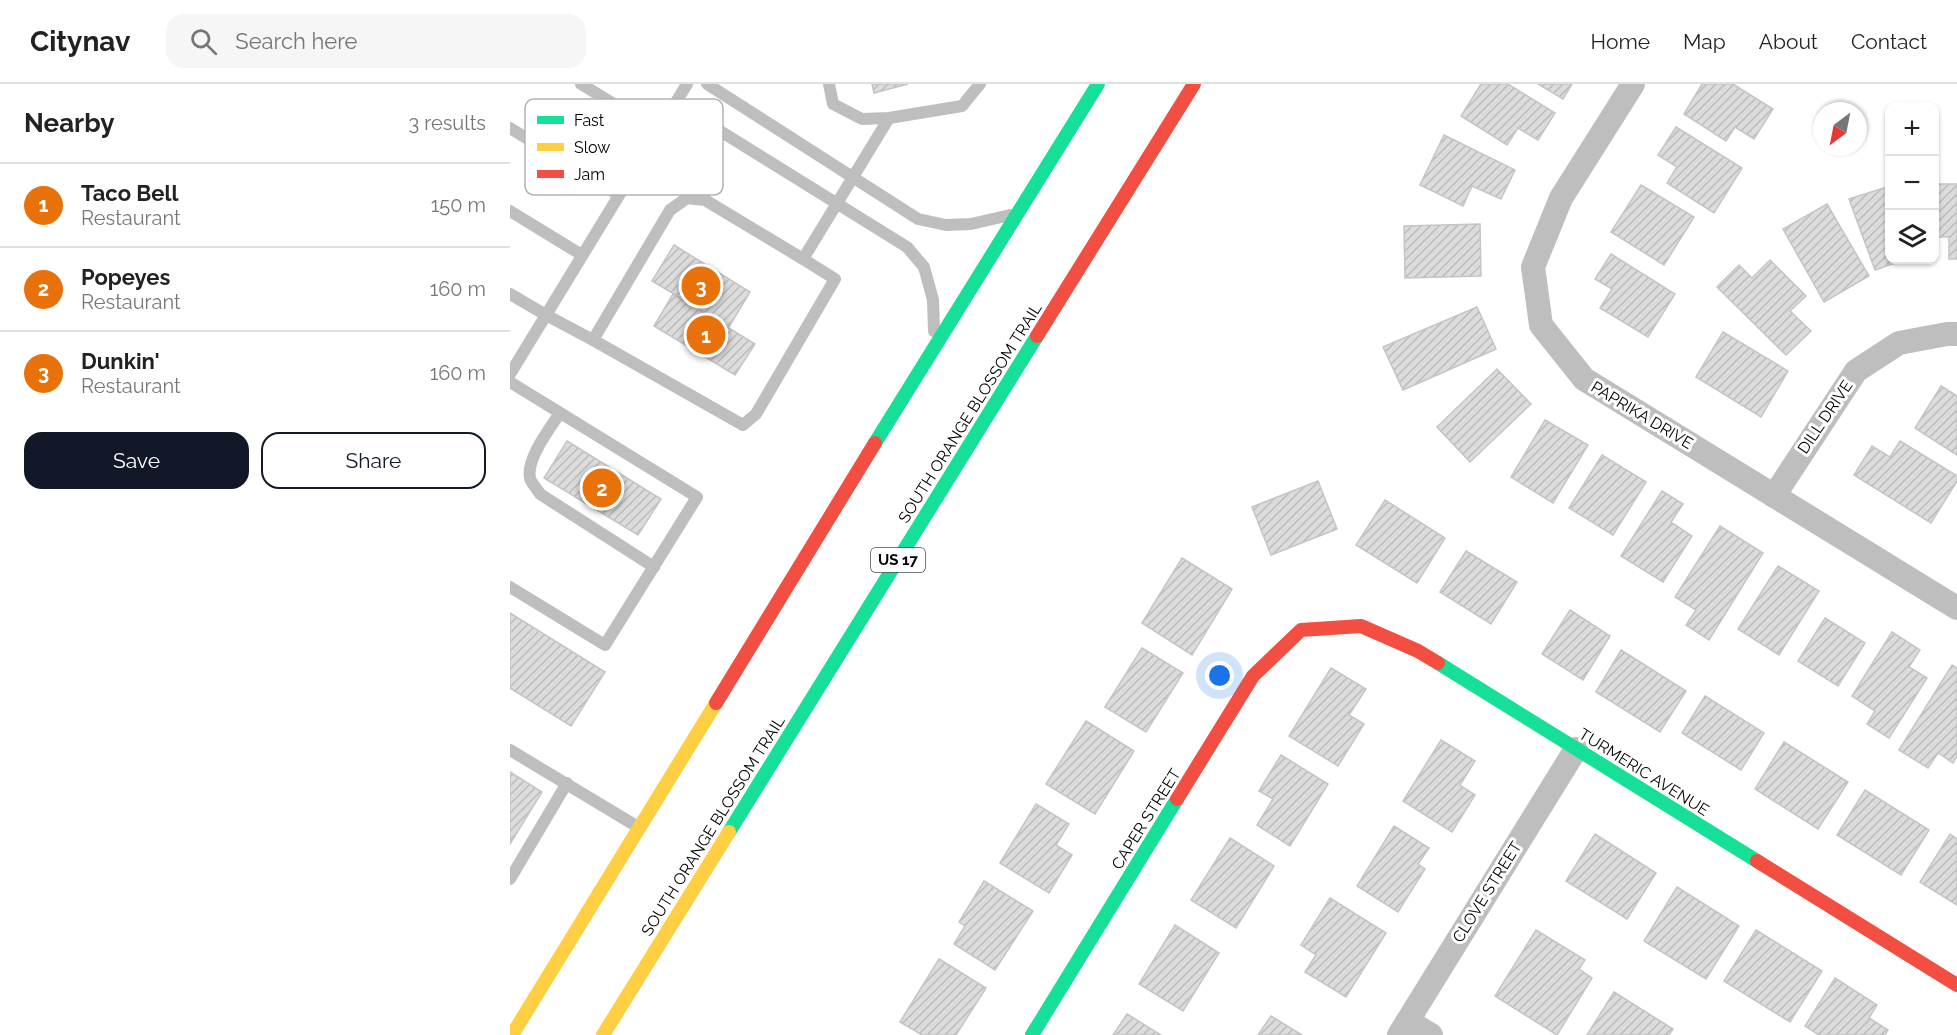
<!DOCTYPE html>
<html lang="en">
<head>
<meta charset="utf-8">
<style>
	:root { --surface:#fff; --page:#f6f6f6; --text:#222; --muted:#767676; --line:#e0e0e0; --accent:#111827 }
	body { margin:0; font-family:Raleway,sans-serif; background:var(--page); color:var(--text) }
	.controls { position:absolute; right:18px; top:18px; display:grid; overflow:hidden; border-radius:12px; box-shadow:0 2px 4px #0004 }
	.controls button { width:54px; height:54px; display:grid; place-items:center; padding:0; border:0; border-bottom:2px solid var(--line); background:var(--surface); color:var(--text); font:30px sans-serif }
	.compass { position:absolute; left:1303px; top:18px; width:54px; height:54px; border-radius:50%; background:var(--surface); box-shadow:0 2px 4px #0004; rotate:212deg }
	.you { position:absolute; left:710px; top:592px; width:21px; height:21px; margin:-15px; border:4px solid #fff; border-radius:50%; background:#1a73e8; box-shadow:0 0 0 9px #1a73e833 }
	.badge { display:grid; place-items:center; width:39px; height:39px; border-radius:50%; background:var(--accent); color:#fff; font-size:20px; font-weight:700 }
	.pin { position:absolute; translate:-50% -50%; border:3px solid #fff; box-shadow:0 2px 6px #0006 }
	.list { margin:0; padding:0; list-style:none }
	h2 { display:flex; justify-content:space-between; align-items:center; height:78px; margin:0; padding:0 24px; font-size:26px }
	h2 small { font-size:20px; font-weight:400; color:var(--muted) }
	.list li { display:grid; grid-template-columns:39px 1fr auto; gap:18px; align-items:center; box-sizing:border-box; height:84px; padding:0 24px; border-top:2px solid var(--line) }
	.list b { display:block; font-size:22px; white-space:nowrap }
	.list p { margin:0; font-size:20px; white-space:nowrap; color:var(--muted) }
	.list em { font-size:20px; font-style:normal; color:var(--muted) }
	.actions { display:flex; gap:12px; padding:18px 24px }
	.actions a { flex:1; padding:14px 0; border:2px solid var(--accent); border-radius:18px; text-align:center; font-size:21px; color:var(--accent) }
	.actions .main { background:var(--accent); color:#fff }
	.icon { flex:none; width:33px; height:33px; fill:none; stroke:currentColor; stroke-width:2; stroke-linecap:round; stroke-linejoin:round }
	.map { position:relative; flex:none; width:1447px; height:951px; overflow:hidden }
	header { display:flex; align-items:center; gap:36px; box-sizing:border-box; height:84px; padding:0 30px; background:var(--surface); border-bottom:2px solid var(--line) }
	header strong { font-size:28px }
	nav { display:flex; gap:33px; margin-inline-start:auto; font-size:21px }
	.search { width:420px; height:54px; background:var(--page); display:flex; align-items:center; gap:15px; box-sizing:border-box; padding:0 21px; border-radius:18px; color:var(--muted); font-size:22px }
	main { display:flex }
	aside { flex:1; background:var(--surface) }
	.map>svg:first-child { display:block }
	.building { fill:url(#building-hatch); stroke:#c5c5c5; stroke-width:1.5 }
	.lines { fill:none; stroke-linecap:round; stroke-linejoin:round }
	.lane { stroke:#bebebe; stroke-width:12 }
	.street { stroke:#bebebe; stroke-width:24 }
	.fast { stroke:#16e098; stroke-width:14 }
	.slow { stroke:#ffcf43; stroke-width:14 }
	.jam { stroke:#f24e42; stroke-width:14 }
	.labels { text-anchor:middle; dominant-baseline:central; stroke-width:6; stroke-linejoin:round; paint-order:stroke }
	.shield { fill:#fff; stroke:#4c4c4c; stroke-width:1.5 }
	.shield-label { font-size:15px; font-weight:bold; fill:#000 }
	.street-label { font-size:16px; fill:#000; stroke:#fff }
	.key { fill:#fff; stroke:#b2b2b2; stroke-width:1.5 }
	.key-label { font-size:16px; fill:#000 }
</style>
</head>
<body>
<header>
<strong>Citynav</strong>
<div class="search"><svg class="icon" aria-label="search" viewBox="0 0 24 24"><circle cx="10" cy="10" r="6"/><path d="M15 15l6 6"/></svg>Search here</div>
<nav><a>Home</a><a>Map</a><a>About</a><a>Contact</a></nav>
</header>
<main>
<aside>
<h2>Nearby<small>3 results</small></h2>
<ul class="list">
<li><span class="badge" style="background:#e8710a">1</span><div><b>Taco Bell</b><p>Restaurant</p></div><em>150 m</em></li>
<li><span class="badge" style="background:#e8710a">2</span><div><b>Popeyes</b><p>Restaurant</p></div><em>160 m</em></li>
<li><span class="badge" style="background:#e8710a">3</span><div><b>Dunkin'</b><p>Restaurant</p></div><em>160 m</em></li>
</ul>
<div class="actions"><a class="main">Save</a><a>Share</a></div>
</aside>
<div class="map">
<svg width="1447" height="951" viewBox="0 0 1447 951">
	<defs>
		<pattern id="building-hatch" width="6" height="6" patternUnits="userSpaceOnUse" patternTransform="scale(1.5)"><rect width="6" height="6" fill="#dcdcdc"/><path d="M-1 1l2-2M0 6l6-6M5 7l2-2" fill="none" stroke="#bbb"/></pattern>
	</defs>
	<rect width="100%" height="100%" fill="#fff"/>
	<g class="building">
		<polygon points="362,0 398,0 364,9"/>
		<polygon points="971,0 998,0 1045,29 1028,56 1008,44 997,61 951,32"/>
		<polygon points="1028,0 1062,0 1053,15"/>
		<polygon points="1192,0 1223,0 1263,25 1244,55 1225,43 1216,57 1174,30"/>
		<polygon points="1166,43 1232,84 1204,129 1157,99 1167,83 1148,71"/>
		<polygon points="934,51 1005,86 991,115 962,102 953,122 910,101"/>
		<polygon points="1424,100 1447,100 1447,175 1439,175 1439,153 1424,153"/>
		<polygon points="1131,101 1184,133 1154,181 1101,148"/>
		<polygon points="1380,102 1380,176 1394,176 1365,186 1339,115"/>
		<polygon points="1317,120 1359,192 1314,218 1273,145"/>
		<polygon points="970,140 971,192 895,194 894,142"/>
		<polygon points="164,161 240,208 219,243 142,197"/>
		<polygon points="1101,170 1165,210 1138,253 1090,224 1102,205 1085,195"/>
		<polygon points="1260,176 1296,212 1280,227 1301,247 1276,271 1207,203 1229,181 1242,194"/>
		<polygon points="163,210 245,260 225,291 144,242"/>
		<polygon points="967,223 986,265 893,306 873,263"/>
		<polygon points="1213,248 1278,287 1251,333 1186,293"/>
		<polygon points="987,285 1021,320 960,378 927,343"/>
		<polygon points="1431,302 1447,312 1447,371 1405,344"/>
		<polygon points="1035,336 1078,361 1043,419 1001,393"/>
		<polygon points="57,357 151,415 128,451 34,394"/>
		<polygon points="1390,357 1447,392 1447,397 1421,439 1344,391 1362,362 1380,373"/>
		<polygon points="1092,371 1136,398 1103,451 1059,424"/>
		<polygon points="808,397 827,445 761,471 742,423"/>
		<polygon points="1152,407 1173,420 1161,438 1182,452 1153,498 1111,472"/>
		<polygon points="875,416 935,454 907,499 846,461"/>
		<polygon points="1210,442 1253,469 1199,556 1176,541 1186,526 1165,513"/>
		<polygon points="956,467 1007,498 981,540 930,508"/>
		<polygon points="672,474 722,505 682,571 632,539"/>
		<polygon points="1268,482 1309,507 1269,571 1228,545"/>
		<polygon points="1060,526 1100,552 1073,596 1032,570"/>
		<polygon points="0,529 95,588 61,642 0,604"/>
		<polygon points="1315,534 1355,559 1328,602 1288,577"/>
		<polygon points="1382,548 1410,566 1399,583 1417,594 1379,654 1357,640 1365,627 1342,612"/>
		<polygon points="632,564 673,589 636,648 595,623"/>
		<polygon points="1111,566 1176,607 1150,648 1086,608"/>
		<polygon points="1442,581 1447,584 1447,672 1443,679 1428,669 1418,684 1389,666"/>
		<polygon points="821,584 856,605 839,631 854,640 828,682 779,652"/>
		<polygon points="1195,612 1254,649 1231,686 1172,649"/>
		<polygon points="576,637 624,667 585,730 536,700"/>
		<polygon points="931,656 965,677 950,701 965,711 942,748 893,717"/>
		<polygon points="1274,658 1338,698 1308,745 1245,705"/>
		<polygon points="771,671 818,700 780,762 747,741 763,715 749,707"/>
		<polygon points="0,688 32,708 0,760"/>
		<polygon points="1355,706 1419,746 1391,791 1327,751"/>
		<polygon points="526,720 559,740 546,761 562,771 539,809 490,779"/>
		<polygon points="884,742 919,764 908,780 915,785 888,828 847,802"/>
		<polygon points="1085,750 1146,789 1117,835 1056,797"/>
		<polygon points="1440,750 1447,755 1447,821 1410,798"/>
		<polygon points="720,754 764,782 726,844 681,816"/>
		<polygon points="474,797 523,827 485,886 444,860 455,842 449,838"/>
		<polygon points="1167,803 1229,842 1196,895 1134,857"/>
		<polygon points="820,814 876,849 836,913 795,888 806,871 791,861"/>
		<polygon points="665,841 709,869 673,927 629,900"/>
		<polygon points="1026,846 1075,876 1069,885 1082,894 1047,951 985,912"/>
		<polygon points="1246,846 1312,887 1280,938 1214,897"/>
		<polygon points="429,875 476,904 446,951 412,951 390,938"/>
		<polygon points="1325,894 1367,921 1359,934 1378,946 1375,951 1309,951 1295,942"/>
		<polygon points="1104,908 1163,945 1159,951 1077,951"/>
		<polygon points="617,930 651,951 603,951"/>
		<polygon points="761,932 792,951 748,951"/>
	</g>
	<g class="lines">
		<g class="lane">
			<polyline points="71,0 148,47"/>
			<polyline points="197,0 408,135 436,141 461,140 500,131"/>
			<polyline points="319,0 323,20 352,35 379,34 452,22 470,0"/>
			<polyline points="165,19 397,163 414,183 423,216 424,247"/>
			<polyline points="0,44 109,111"/>
			<polyline points="0,127 72,171"/>
			<polyline points="293,175 325,195 246,330 233,341 83,256 160,126 177,114 195,116 293,175 379,34"/>
			<polyline points="0,210 36,231 83,256"/>
			<polyline points="0,290 177,0"/>
			<polyline points="0,298 187,413 95,561 0,503"/>
			<path d="M50 329C40 344 16 375 20 394 21 399 28 406 30 410L144 483"/>
			<polyline points="0,666 128,743"/>
			<polyline points="0,795 57,699"/>
		</g>
		<g class="street">
			<polyline points="1123,0 1051,114 1023,183 1031,241 1074,295 1447,524"/>
			<polyline points="1264,412 1346,287 1389,259 1437,250 1447,250"/>
			<polyline points="898,937 921,951"/>
			<polyline points="889,951 1066,665"/>
		</g>
		<g class="fast">
			<polyline points="365,359 588,0"/>
			<polyline points="928,579 1247,777"/>
			<polyline points="219,748 527,252"/>
			<polyline points="522,951 667,715"/>
		</g>
		<g class="slow">
			<polyline points="2,951 206,619"/>
			<polyline points="93,951 219,748"/>
		</g>
		<g class="jam">
			<polyline points="527,252 684,0"/>
			<polyline points="206,619 365,359"/>
			<polyline points="667,715 743,592 791,546 851,542 908,567 928,579"/>
			<polyline points="1247,777 1447,901"/>
		</g>
	</g>
	<g class="labels">
		<rect class="shield" x="361" y="464" width="54" height="24" rx="4.5"/>
		<g class="shield-label">
			<text x="388" y="476">US 17</text>
		</g>
		<g class="street-label">
			<text transform="translate(460 329) rotate(-58)">SOUTH ORANGE BLOSSOM TRAIL</text>
			<text transform="translate(1132 331) rotate(31)">PAPRIKA DRIVE</text>
			<text transform="translate(1315 333) rotate(-56)">DILL DRIVE</text>
			<text transform="translate(1134 688) rotate(32)">TURMERIC AVENUE</text>
			<text transform="translate(636 735) rotate(-58)">CAPER STREET</text>
			<text transform="translate(203 742) rotate(-58)">SOUTH ORANGE BLOSSOM TRAIL</text>
			<text transform="translate(977 808) rotate(-58)">CLOVE STREET</text>
		</g>
	</g>
	<rect x="15" y="15" width="198" height="96" rx="9" class="key"/>
	<rect x="27" y="32" width="27" height="8" fill="#16e098"/>
	<rect x="27" y="59" width="27" height="8" fill="#ffcf43"/>
	<rect x="27" y="86" width="27" height="8" fill="#f24e42"/>
	<g class="key-label">
		<text x="64" y="42">Fast</text>
		<text x="64" y="69">Slow</text>
		<text x="64" y="96">Jam</text>
	</g>
</svg>
<div class="controls">
<button>+</button>
<button>−</button>
<button><svg class="icon" aria-label="layers" viewBox="0 0 24 24"><path d="M12 4l9 5-9 5-9-5zM3 14l9 5 9-5"/></svg></button>
</div>
<svg class="compass" viewBox="-18 -18 36 36"><path d="M0-13l5 13h-10z" fill="#e53935"/><path d="M0 13l5-13h-10z" fill="#767676"/></svg>
<div class="you"></div>
<div class="pin badge" style="left:196px;top:251px;background:#e8710a">1</div>
<div class="pin badge" style="left:92px;top:404px;background:#e8710a">2</div>
<div class="pin badge" style="left:191px;top:202px;background:#e8710a">3</div>
</div>
</main>
</body>
</html>
